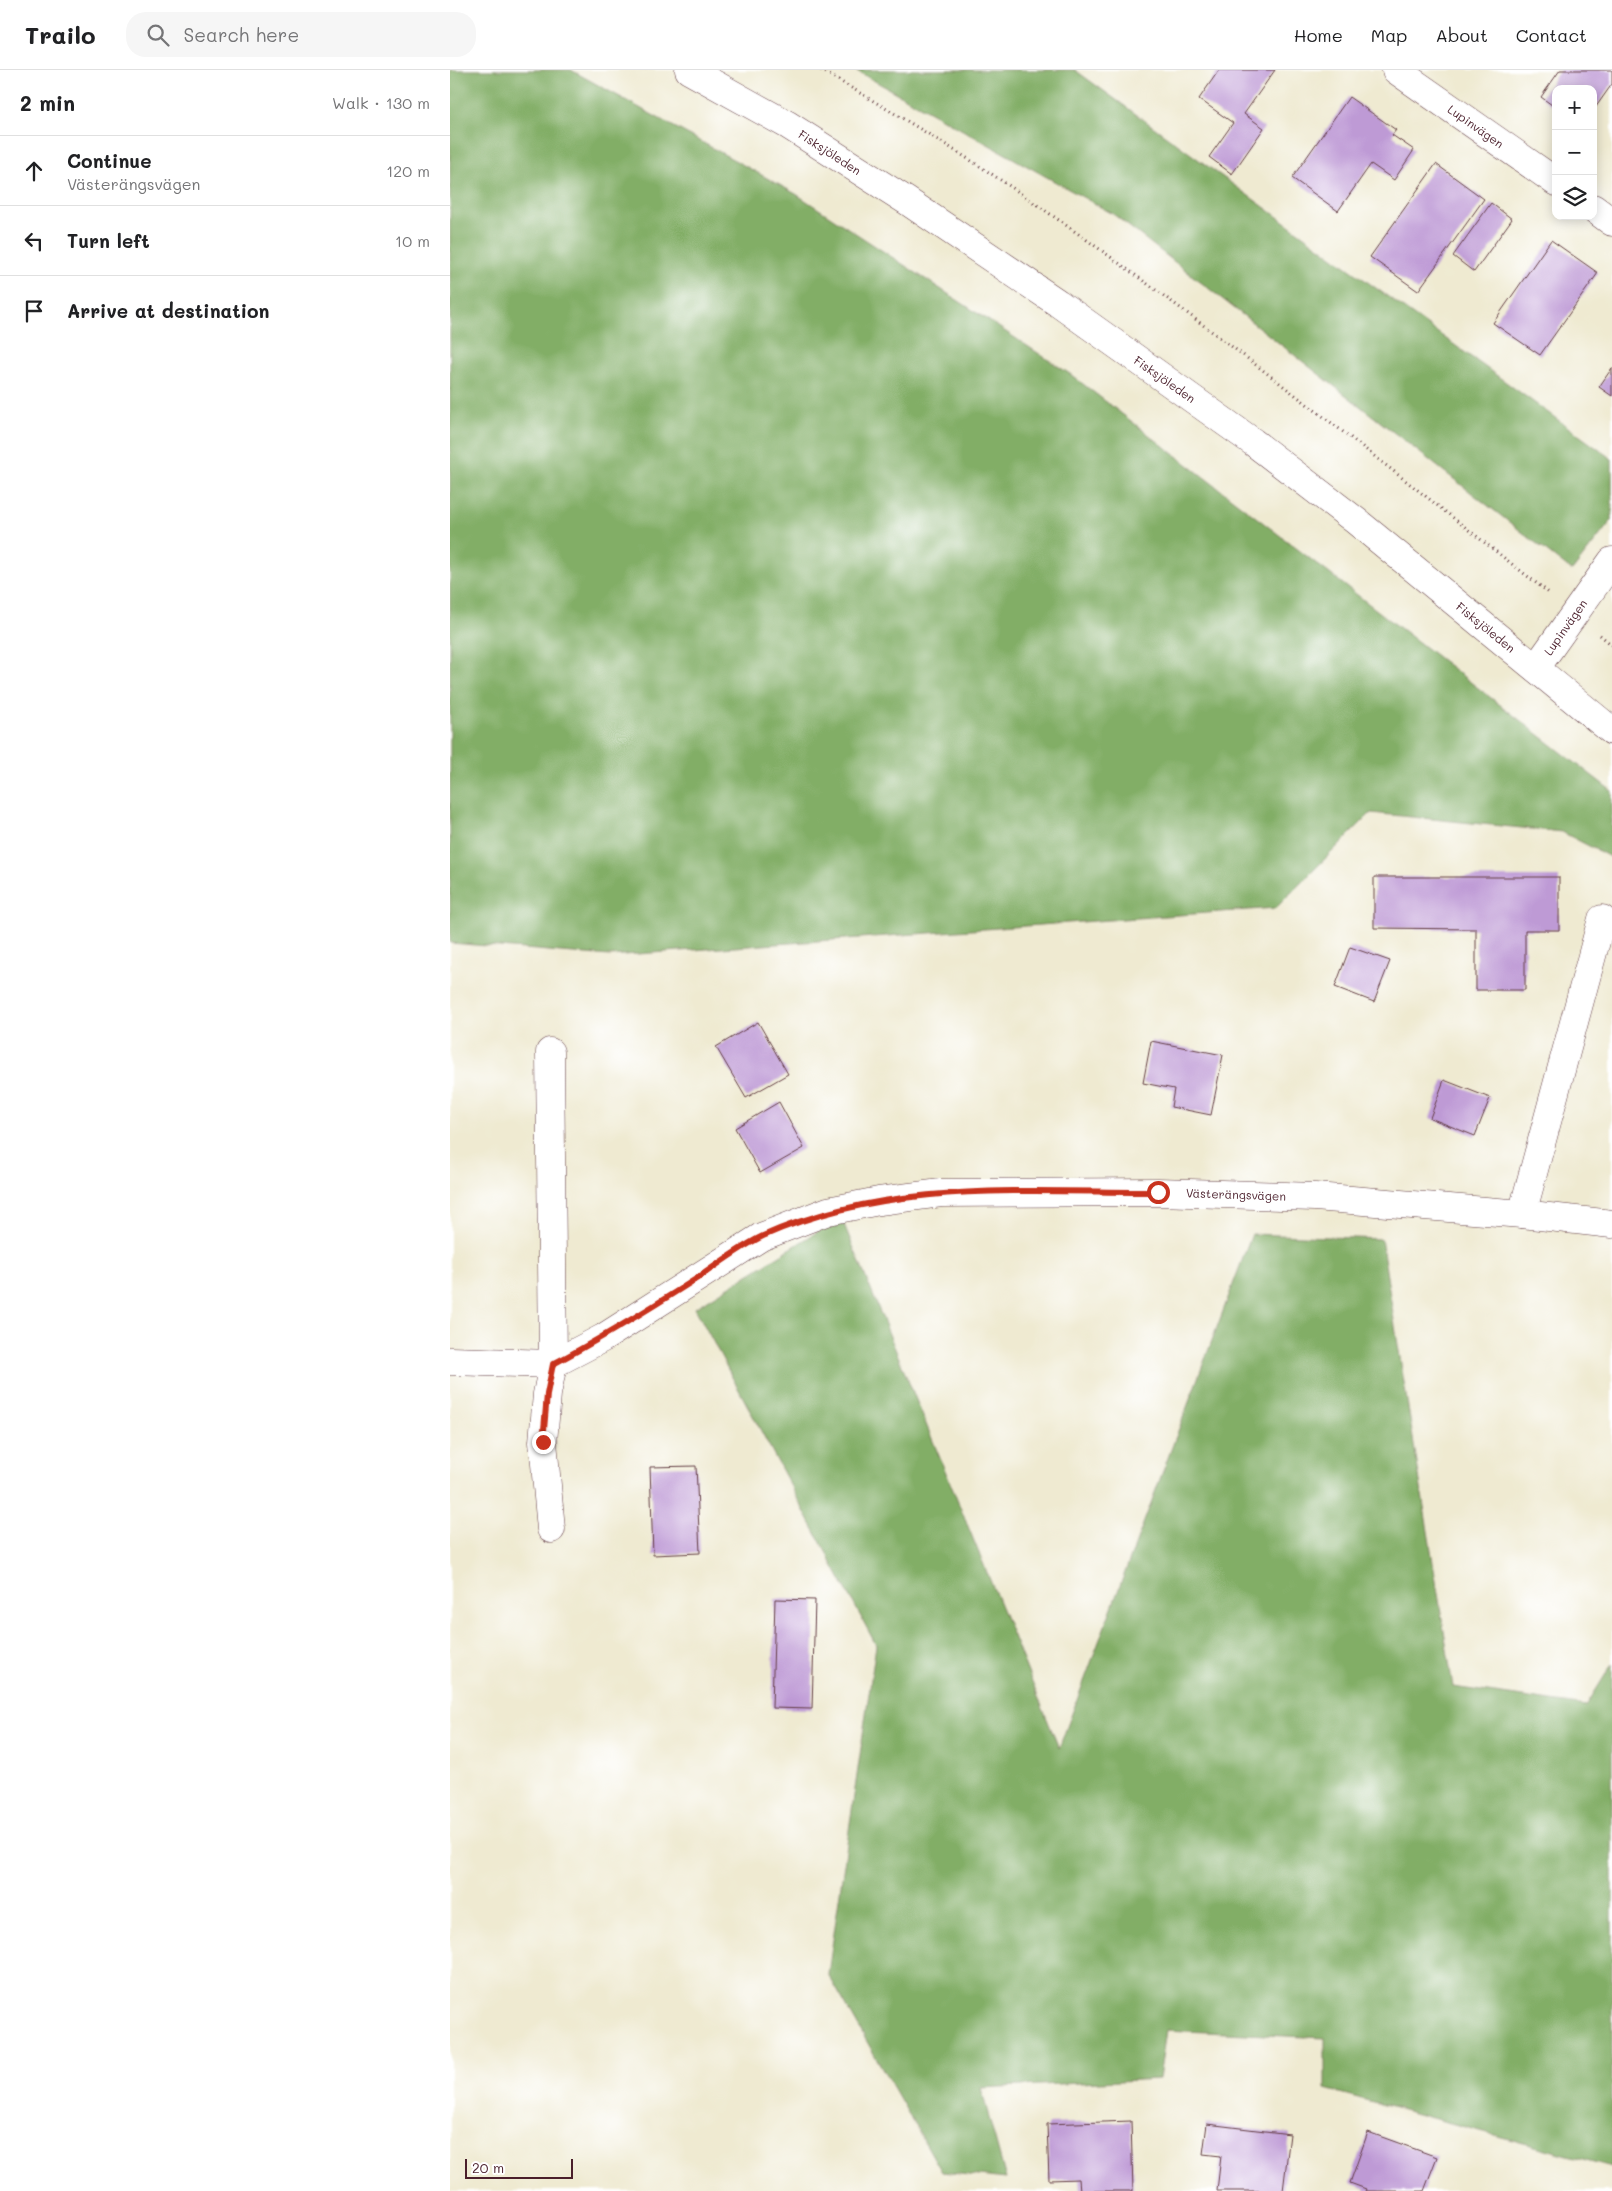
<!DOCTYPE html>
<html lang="en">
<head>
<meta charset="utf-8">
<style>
	:root { --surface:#fff; --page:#f6f6f6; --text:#202124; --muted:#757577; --line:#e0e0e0 }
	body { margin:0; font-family:Mali,sans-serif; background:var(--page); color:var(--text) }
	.controls { position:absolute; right:15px; top:15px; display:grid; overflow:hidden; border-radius:10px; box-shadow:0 2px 12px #0003 }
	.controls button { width:45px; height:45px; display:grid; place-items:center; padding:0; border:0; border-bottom:1px solid var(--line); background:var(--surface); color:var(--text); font:25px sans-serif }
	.scale { position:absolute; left:15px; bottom:12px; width:108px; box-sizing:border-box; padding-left:5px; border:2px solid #4a1f2b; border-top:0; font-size:14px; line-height:18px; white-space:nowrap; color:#4a1f2b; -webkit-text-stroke:4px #fff; paint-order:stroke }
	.stop { position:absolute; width:15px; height:15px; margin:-11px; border:4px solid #c8321e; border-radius:50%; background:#fff }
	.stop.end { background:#c8321e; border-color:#fff; box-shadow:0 1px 5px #0008 }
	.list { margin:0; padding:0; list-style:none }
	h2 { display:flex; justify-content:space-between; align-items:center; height:65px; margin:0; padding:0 20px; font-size:21px }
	h2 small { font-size:16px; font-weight:400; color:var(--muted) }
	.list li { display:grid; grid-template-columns:32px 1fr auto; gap:15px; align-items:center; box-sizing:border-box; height:70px; padding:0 20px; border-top:1px solid var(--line) }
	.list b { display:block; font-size:19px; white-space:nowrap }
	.list p { margin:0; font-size:16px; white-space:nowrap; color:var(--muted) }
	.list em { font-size:16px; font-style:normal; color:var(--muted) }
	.icon { flex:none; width:28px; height:28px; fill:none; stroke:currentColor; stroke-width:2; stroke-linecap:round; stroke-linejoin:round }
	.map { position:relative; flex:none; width:1162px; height:2121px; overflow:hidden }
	header { display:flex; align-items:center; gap:30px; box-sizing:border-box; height:70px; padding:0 25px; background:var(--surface); border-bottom:1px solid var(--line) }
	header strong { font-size:24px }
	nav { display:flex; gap:28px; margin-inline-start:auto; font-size:18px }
	.search { width:350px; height:45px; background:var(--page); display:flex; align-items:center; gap:12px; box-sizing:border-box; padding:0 18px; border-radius:20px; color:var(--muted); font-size:19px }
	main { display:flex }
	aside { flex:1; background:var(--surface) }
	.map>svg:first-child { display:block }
	.forest { fill:#82ae66; stroke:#666648 }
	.building { fill:#be9ad5 }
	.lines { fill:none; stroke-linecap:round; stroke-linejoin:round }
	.minor-casing { stroke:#633d44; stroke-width:29 }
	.path { stroke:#633d44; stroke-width:3; stroke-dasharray:1 4; stroke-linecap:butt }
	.minor { stroke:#fff; stroke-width:28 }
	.route { stroke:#c8321e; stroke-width:6 }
	.labels { text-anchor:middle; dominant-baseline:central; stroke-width:5; stroke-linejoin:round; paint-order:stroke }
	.street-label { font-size:12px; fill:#4a1f2b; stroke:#fff }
</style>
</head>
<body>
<header>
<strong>Trailo</strong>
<div class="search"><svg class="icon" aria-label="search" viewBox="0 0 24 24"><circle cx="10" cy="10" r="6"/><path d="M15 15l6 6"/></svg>Search here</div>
<nav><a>Home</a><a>Map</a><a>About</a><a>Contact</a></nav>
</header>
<main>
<aside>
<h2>2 min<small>Walk · 130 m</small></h2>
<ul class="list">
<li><svg class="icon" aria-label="ahead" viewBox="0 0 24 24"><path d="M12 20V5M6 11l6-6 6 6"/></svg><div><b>Continue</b><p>Västerängsvägen</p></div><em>120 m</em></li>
<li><svg class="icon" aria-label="left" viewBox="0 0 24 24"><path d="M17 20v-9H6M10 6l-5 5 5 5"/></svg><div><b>Turn left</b></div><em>10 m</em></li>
<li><svg class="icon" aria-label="arrive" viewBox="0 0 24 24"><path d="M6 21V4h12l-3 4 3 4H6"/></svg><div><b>Arrive at destination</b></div></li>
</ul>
</aside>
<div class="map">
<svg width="1162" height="2121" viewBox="0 0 1162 2121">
	<rect width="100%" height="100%" fill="#fff"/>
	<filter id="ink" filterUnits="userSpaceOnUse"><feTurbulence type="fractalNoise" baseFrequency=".02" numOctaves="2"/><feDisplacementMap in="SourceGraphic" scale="10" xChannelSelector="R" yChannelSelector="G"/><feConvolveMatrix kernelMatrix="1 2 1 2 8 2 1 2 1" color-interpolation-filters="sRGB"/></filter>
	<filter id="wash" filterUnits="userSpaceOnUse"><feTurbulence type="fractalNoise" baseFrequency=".0096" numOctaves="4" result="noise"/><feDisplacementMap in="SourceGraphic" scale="20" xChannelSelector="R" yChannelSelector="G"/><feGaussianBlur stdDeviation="1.12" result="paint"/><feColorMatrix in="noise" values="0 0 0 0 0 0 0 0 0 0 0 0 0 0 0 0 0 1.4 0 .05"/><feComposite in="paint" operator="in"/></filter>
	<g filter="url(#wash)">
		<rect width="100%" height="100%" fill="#efead1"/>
		<g class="forest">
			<polygon points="0,0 121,0 346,124 620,304 1162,721 1162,788 1112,762 921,743 826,838 160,886 0,873"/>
			<polygon points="405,0 625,0 1162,389 1162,450 1122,501 663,144"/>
			<polygon points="391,1147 609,1678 802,1164 931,1169 1003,1617 1136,1636 1162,1594 1162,2097 875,2019 875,1968 716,1960 709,2009 531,2018 556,2109 492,2102 378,1904 426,1575 245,1238"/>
		</g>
		<g id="blocks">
			<g class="building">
				<polygon points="769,0 825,0 794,44 814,58 782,104 759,87 783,53 749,29"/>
				<polygon points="1110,0 1162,0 1162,14 1143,41 1143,19 1106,19 1106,38 1091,27"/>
				<polygon points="899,27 946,60 942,65 964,80 944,110 921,94 888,141 842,108"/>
				<polygon points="986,94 1034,129 968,221 920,187"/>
				<polygon points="1041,133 1062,149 1024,202 1003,186"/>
				<polygon points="1101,170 1148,203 1090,285 1043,253"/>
				<polygon points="1162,298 1162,326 1149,317"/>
				<polygon points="924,807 1109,807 1109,860 1075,860 1075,920 1026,920 1026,859 924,858"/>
				<polygon points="900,877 940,891 924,932 885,917"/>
				<polygon points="308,952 338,1004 296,1028 266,977"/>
				<polygon points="701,971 773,985 761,1045 721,1037 724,1019 693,1013"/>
				<polygon points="994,1010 1040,1028 1025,1066 980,1048"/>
				<polygon points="329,1032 354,1078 310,1103 285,1058"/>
				<polygon points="246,1396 250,1483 203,1485 200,1397"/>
				<polygon points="325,1529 365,1530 362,1639 322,1638"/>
				<polygon points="681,2051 683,2121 630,2121 629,2109 599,2110 597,2054"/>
				<polygon points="757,2054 840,2064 833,2121 767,2121 771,2086 753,2084"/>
				<polygon points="918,2062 987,2087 974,2121 915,2121 916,2119 900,2113"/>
			</g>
		</g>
	</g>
	<g filter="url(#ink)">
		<use href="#blocks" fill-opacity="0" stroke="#633d44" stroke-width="1"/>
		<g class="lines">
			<defs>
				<g id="minor">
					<polyline points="239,0 338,55 457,131 608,233 803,372 906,451 1162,661"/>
					<polyline points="946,0 1106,112"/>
					<polyline points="1143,138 1162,152"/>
					<polyline points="1086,598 1162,491"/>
					<polyline points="100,982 103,1294 97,1324 93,1372 101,1459"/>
					<polyline points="1072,1144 1152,849"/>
					<polyline points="0,1291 103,1294 153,1268 311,1167 378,1141 429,1131 491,1123 708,1122 865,1127 1072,1144 1162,1154"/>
				</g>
			</defs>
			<use href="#minor" class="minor-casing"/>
			<g class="path">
				<path d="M371 0C437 39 504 78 567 121 750 247 924 386 1099 523"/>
				<polyline points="1150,565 1162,575"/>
			</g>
			<use href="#minor" class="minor"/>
		</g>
	</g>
	<g class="lines" filter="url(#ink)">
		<path class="route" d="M93 1372 97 1324 103 1294C153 1268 199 1239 246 1209 267 1195 290 1177 313 1166 439 1110 574 1122 708 1122"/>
	</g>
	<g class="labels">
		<g class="street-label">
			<text transform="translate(1026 56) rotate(35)">Lupinvägen</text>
			<text transform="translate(380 82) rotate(33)">Fisksjöleden</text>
			<text transform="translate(715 309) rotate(35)">Fisksjöleden</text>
			<text transform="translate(1036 557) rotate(39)">Fisksjöleden</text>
			<text transform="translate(1115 557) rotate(-55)">Lupinvägen</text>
			<text transform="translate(786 1124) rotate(2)">Västerängsvägen</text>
		</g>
	</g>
</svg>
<div class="controls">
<button>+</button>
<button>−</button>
<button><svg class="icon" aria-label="layers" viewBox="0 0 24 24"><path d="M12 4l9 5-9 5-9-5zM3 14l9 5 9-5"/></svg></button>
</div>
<div class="scale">20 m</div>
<div class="stop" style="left:708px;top:1122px"></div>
<div class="stop end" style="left:93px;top:1372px"></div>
</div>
</main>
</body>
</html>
